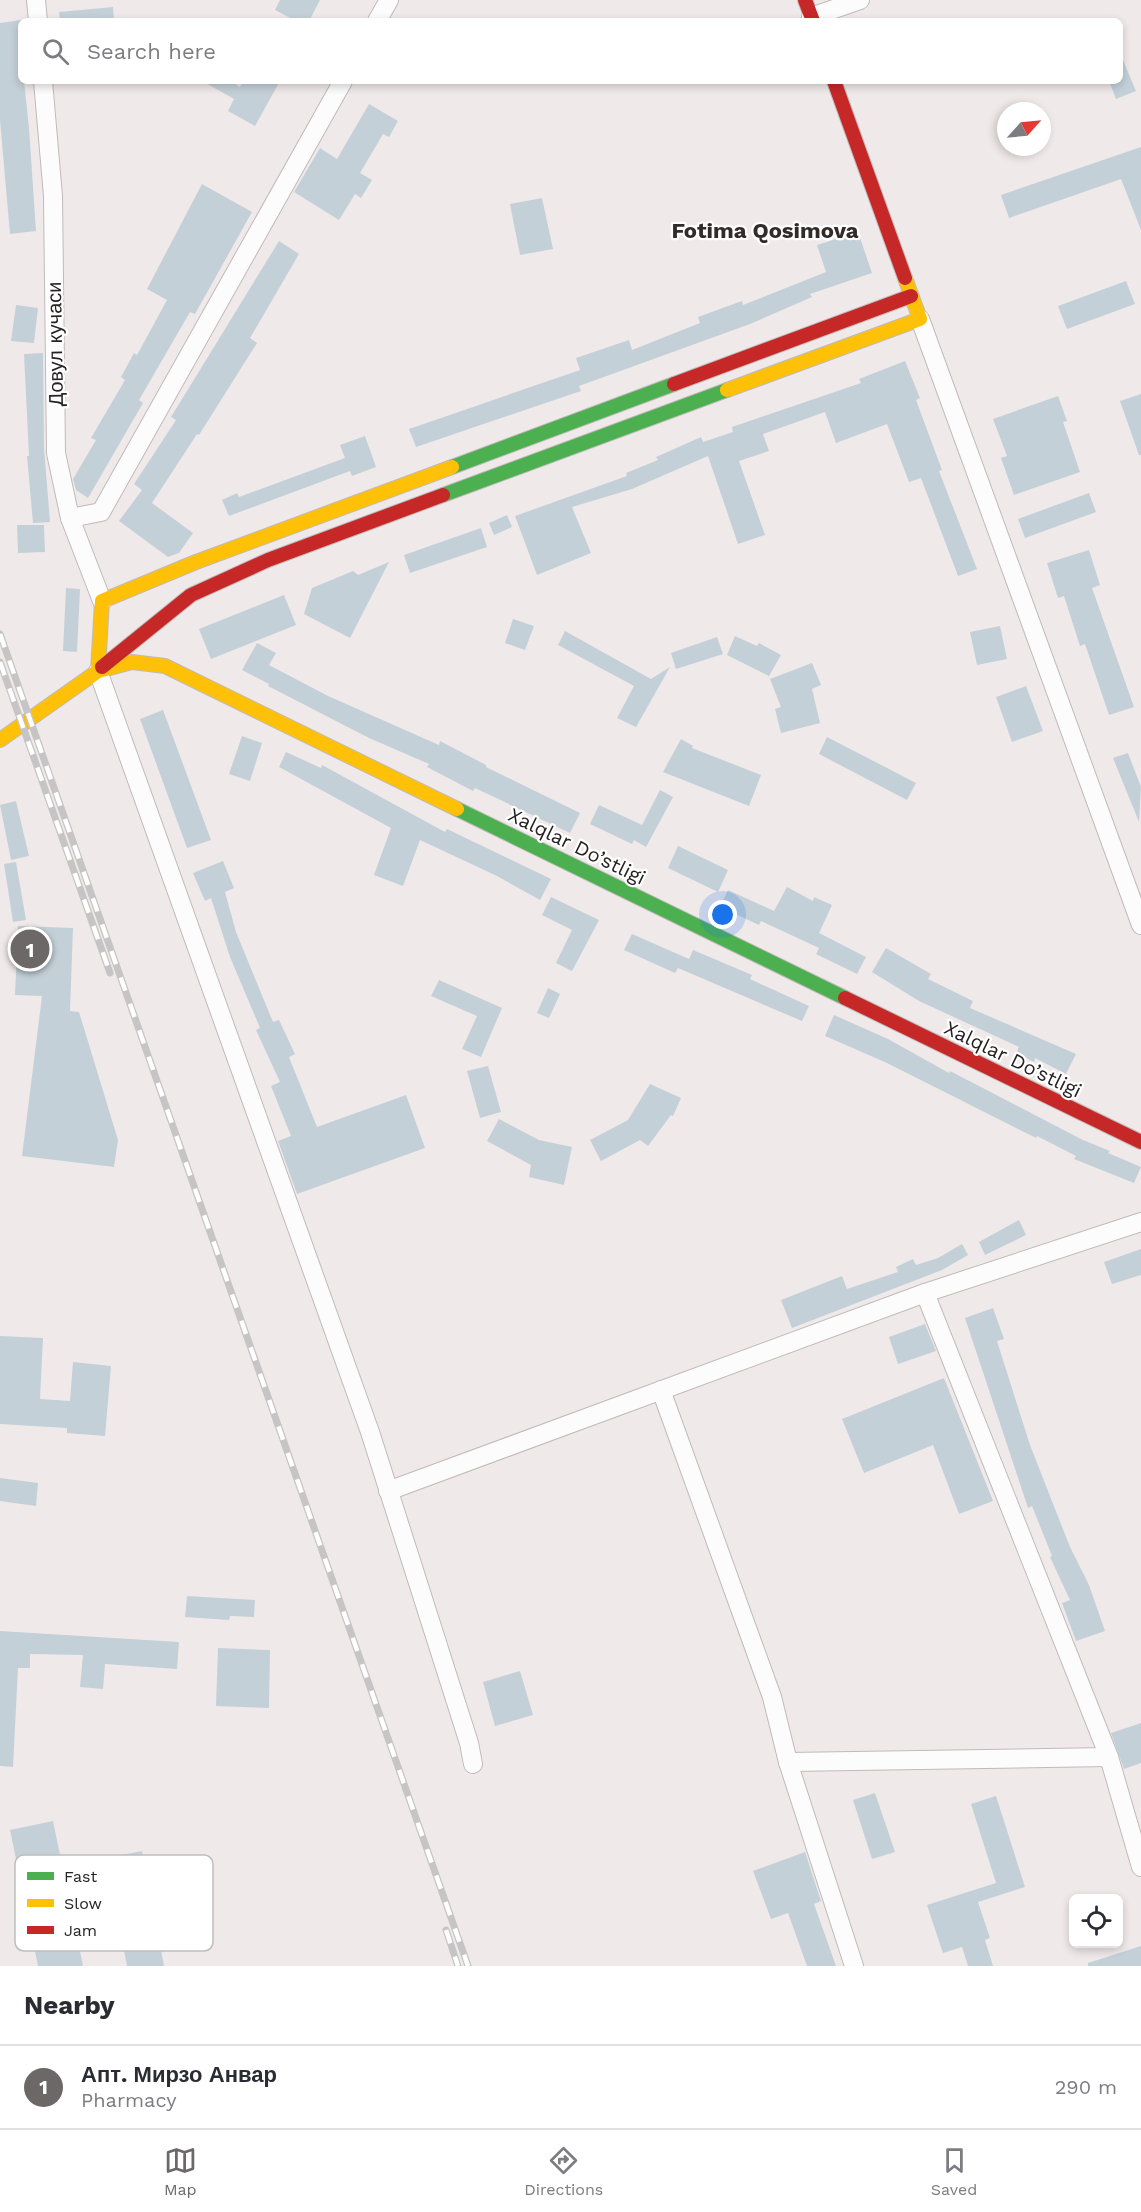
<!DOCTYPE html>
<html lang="en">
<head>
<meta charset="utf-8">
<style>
	:root { --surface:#fff; --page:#f7f7f7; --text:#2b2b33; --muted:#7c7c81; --line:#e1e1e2; --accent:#6d6868 }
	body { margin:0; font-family:"Work Sans",sans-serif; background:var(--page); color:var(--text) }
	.controls { position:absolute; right:18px; bottom:18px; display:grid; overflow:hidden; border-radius:9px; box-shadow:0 3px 9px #0003 }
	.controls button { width:54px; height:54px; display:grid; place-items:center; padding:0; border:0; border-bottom:2px solid var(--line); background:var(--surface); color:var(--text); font:30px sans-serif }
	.compass { position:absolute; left:997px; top:102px; width:54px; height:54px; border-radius:50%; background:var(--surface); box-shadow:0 3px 9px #0003; rotate:63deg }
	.you { position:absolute; left:723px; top:915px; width:21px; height:21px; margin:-15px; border:4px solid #fff; border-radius:50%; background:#1a73e8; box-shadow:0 0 0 9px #1a73e833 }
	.badge { display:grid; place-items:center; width:39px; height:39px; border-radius:50%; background:var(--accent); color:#fff; font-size:20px; font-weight:700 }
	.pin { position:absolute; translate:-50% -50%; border:3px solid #fff; box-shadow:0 2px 6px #0006 }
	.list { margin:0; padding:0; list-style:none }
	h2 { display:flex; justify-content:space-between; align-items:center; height:78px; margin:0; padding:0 24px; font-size:26px }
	h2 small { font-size:20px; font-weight:400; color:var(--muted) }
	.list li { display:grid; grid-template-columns:39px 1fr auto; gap:18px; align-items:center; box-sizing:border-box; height:84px; padding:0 24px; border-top:2px solid var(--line) }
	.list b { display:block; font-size:22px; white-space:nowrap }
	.list p { margin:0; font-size:20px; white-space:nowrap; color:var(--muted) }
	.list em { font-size:20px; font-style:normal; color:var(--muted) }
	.icon { flex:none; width:33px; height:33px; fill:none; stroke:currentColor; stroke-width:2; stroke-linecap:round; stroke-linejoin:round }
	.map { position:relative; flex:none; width:1141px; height:1966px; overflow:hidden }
	.search { position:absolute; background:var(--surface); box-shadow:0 3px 9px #0003; left:18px; right:18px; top:18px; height:66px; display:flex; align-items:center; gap:15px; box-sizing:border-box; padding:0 21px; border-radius:9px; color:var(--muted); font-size:22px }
	.sheet { height:162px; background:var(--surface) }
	nav { display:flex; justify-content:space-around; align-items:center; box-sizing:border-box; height:84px; border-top:2px solid var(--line); background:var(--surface); font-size:16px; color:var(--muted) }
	nav a { display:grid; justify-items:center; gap:3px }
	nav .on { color:var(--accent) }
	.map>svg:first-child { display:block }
	.building { fill:#c4d0d8 }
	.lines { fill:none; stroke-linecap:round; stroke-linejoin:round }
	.street-casing { stroke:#c0baba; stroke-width:20 }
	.fast-casing { stroke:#c0baba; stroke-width:16 }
	.slow-casing { stroke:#c0baba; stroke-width:16 }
	.jam-casing { stroke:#c0baba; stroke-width:16 }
	.street { stroke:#fdfcfc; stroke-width:18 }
	.fast { stroke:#4caf50; stroke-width:14 }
	.slow { stroke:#ffc107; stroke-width:14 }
	.jam { stroke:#c62828; stroke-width:14 }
	.rail-casing { stroke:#c6c4c4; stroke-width:7 }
	.rail { stroke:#fff; stroke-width:4.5; stroke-dasharray:14; stroke-linecap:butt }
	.labels { text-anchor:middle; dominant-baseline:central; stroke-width:4.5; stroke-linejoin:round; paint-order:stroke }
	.street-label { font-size:20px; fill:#262222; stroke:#fff }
	.quarter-label { font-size:22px; font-weight:bold; fill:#332a2a; stroke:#fff }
	.key { fill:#fff; stroke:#bebdbd; stroke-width:1.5 }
	.key-label { font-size:16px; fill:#262222 }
</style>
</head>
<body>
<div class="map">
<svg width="1141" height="1966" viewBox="0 0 1141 1966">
	<rect width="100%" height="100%" fill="#f0e9e9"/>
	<g class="building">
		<polygon points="280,0 320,0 309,21 296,21 275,10"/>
		<polygon points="113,7 114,21 60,21 59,12"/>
		<polygon points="21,20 21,82 24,81 29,128 36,231 10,234 0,120 0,23"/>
		<polygon points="1120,53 1136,91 1116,99 1109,81 1120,81"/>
		<polygon points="202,81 230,81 240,87 243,81 280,81 255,126 228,111 234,99"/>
		<polygon points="369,104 398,121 389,137 383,134 360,173 372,180 361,198 355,194 339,220 294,192 320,148 337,159"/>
		<polygon points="1141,147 1141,230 1121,179 1009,218 1001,195"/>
		<polygon points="202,184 252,212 195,314 190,312 139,400 143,403 88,498 76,490 73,479 96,440 91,438 125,380 121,377 134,353 137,355 167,300 147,289"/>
		<polygon points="542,198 553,249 520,255 510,204"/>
		<polygon points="858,232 872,273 810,294 812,297 750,324 579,386 581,391 416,447 409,429 580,370 576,358 629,340 632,350 700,323 698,317 742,301 743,305 826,272 817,245"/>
		<polygon points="279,241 299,254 250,338 257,343 199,435 197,434 152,503 193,533 179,553 168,557 119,521 142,490 134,484 176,420 171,417"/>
		<polygon points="1126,281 1135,304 1067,329 1058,306"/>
		<polygon points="16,305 38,308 34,343 11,341"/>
		<polygon points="43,353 44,448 50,522 33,523 27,456 29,456 24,354"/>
		<polygon points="905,361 920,398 916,400 942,470 939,471 977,569 958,576 921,478 909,482 887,424 836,443 825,412 763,434 769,451 739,461 765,535 738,544 708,456 632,489 572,507 591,553 537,575 515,516 627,476 626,473 658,460 656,457 701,437 703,442 733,432 732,427 861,383 859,379"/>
		<polygon points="1141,394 1141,455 1139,455 1120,401"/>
		<polygon points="1058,396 1067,421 1063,422 1080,472 1014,495 1001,458 1007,456 993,419"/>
		<polygon points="365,436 376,467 352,476 350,471 229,516 222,500 237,493 239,497 345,458 340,445"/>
		<polygon points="1089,493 1096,512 1025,538 1018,519"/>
		<polygon points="507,515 512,527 494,535 489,523"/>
		<polygon points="17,525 44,525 45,552 18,553"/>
		<polygon points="481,528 487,547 410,573 404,555"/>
		<polygon points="1089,550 1100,585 1092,588 1134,707 1109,715 1085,644 1080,646 1064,596 1058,598 1047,563"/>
		<polygon points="389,562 350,638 304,614 312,588 353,571 358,575"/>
		<polygon points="66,588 80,589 77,652 63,651"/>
		<polygon points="284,595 296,625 211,659 199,629"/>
		<polygon points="513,619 534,626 525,650 505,643"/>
		<polygon points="1000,626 1007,659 977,665 970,632"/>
		<polygon points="565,631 651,679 670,667 636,727 617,718 634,686 558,645"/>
		<polygon points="735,636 757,646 759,643 781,655 769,676 727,655"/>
		<polygon points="717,637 723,654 676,669 671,653"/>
		<polygon points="257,643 276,653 269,665 328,696 439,745 440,741 486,765 486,767 580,813 570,833 475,788 473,791 427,767 429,764 369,738 268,686 269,684 242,670"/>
		<polygon points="812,663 821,685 812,689 820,723 781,733 775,709 781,707 770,679"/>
		<polygon points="1026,686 1043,731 1012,742 996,697"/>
		<polygon points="163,710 211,840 187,848 140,719"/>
		<polygon points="242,736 262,743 250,781 229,774"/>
		<polygon points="827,737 916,783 907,800 819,754"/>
		<polygon points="681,739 693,746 692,748 761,775 749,806 663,772"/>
		<polygon points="286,752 321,768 322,765 445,832 447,829 551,879 540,900 497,876 420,840 403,886 374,875 391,828 279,767"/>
		<polygon points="1128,753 1141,787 1139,822 1113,758"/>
		<polygon points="660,790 673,797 646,847 634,840 632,844 590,824 599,805 642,825"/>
		<polygon points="16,801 29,856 11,860 0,805"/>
		<polygon points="678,846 728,870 718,892 668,868"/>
		<polygon points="223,861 234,888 225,892 236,932 273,1022 279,1020 295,1054 289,1057 317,1127 406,1095 425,1148 297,1194 278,1141 291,1136 271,1086 280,1082 256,1030 260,1028 230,957 211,898 205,901 193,873"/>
		<polygon points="16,862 26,920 13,922 4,864"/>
		<polygon points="787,887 813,901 814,897 832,905 819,933 866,957 857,974 816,954 819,948 761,921 759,925 720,907 728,890 774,911"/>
		<polygon points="551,897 599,920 572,971 556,963 572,930 542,915"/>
		<polygon points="18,926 73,928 70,1011 79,1012 118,1140 114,1167 22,1156 42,996 15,995"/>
		<polygon points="632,934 689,959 693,950 752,975 750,979 809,1006 802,1021 678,968 675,973 624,950"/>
		<polygon points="886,948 931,974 928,979 973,1001 970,1008 1076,1054 1066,1074 1035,1058 1034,1062 1016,1053 1019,1047 919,1001 872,972"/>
		<polygon points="439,980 502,1008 481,1057 462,1049 477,1016 431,996"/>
		<polygon points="548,988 560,994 549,1018 537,1013"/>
		<polygon points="834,1015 888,1039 949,1073 950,1071 1083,1140 1110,1151 1108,1153 1141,1167 1134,1183 1074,1159 1076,1156 1037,1136 1036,1138 887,1063 825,1036"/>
		<polygon points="488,1066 501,1112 480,1118 467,1071"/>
		<polygon points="650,1084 681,1098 673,1116 671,1115 648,1146 640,1140 601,1161 590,1140 628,1120"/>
		<polygon points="499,1119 539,1140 572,1147 564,1185 529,1177 531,1165 487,1141"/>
		<polygon points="1019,1220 1026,1235 985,1255 979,1242"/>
		<polygon points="962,1244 968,1255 942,1270 792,1328 781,1300 842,1276 847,1289 898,1272 896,1267 913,1259 916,1265 938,1258"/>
		<polygon points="1141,1249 1141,1275 1112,1284 1104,1262"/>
		<polygon points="993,1308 1004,1339 997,1341 1030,1445 1070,1547 1089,1585 1105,1631 1076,1641 1062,1603 1070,1600 1050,1557 1052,1556 1032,1506 1028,1508 965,1318"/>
		<polygon points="925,1324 936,1351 898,1364 889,1337"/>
		<polygon points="0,1336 43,1338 40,1399 70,1401 73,1362 111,1366 105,1436 67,1433 67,1428 0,1424"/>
		<polygon points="944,1378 993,1501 959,1514 933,1445 864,1473 842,1419"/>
		<polygon points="0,1478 38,1483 36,1506 0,1501"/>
		<polygon points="187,1596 255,1600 254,1617 230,1616 229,1620 185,1617"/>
		<polygon points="0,1631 179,1642 177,1669 105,1664 103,1689 80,1687 83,1655 30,1654 30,1668 18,1668 13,1767 0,1766"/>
		<polygon points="218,1648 270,1650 269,1708 216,1706"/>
		<polygon points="520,1671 533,1715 495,1726 483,1682"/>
		<polygon points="1141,1723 1141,1763 1124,1769 1111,1733"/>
		<polygon points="875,1793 895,1852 872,1859 853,1800"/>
		<polygon points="996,1796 1025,1887 978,1902 990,1938 985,1940 993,1966 968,1966 962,1947 943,1953 927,1905 996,1883 971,1804"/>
		<polygon points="53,1821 83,1966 38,1966 10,1830"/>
		<polygon points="142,1851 164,1966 127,1966 106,1858"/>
		<polygon points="805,1852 821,1901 814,1904 836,1966 807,1966 788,1913 771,1919 753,1871"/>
		<polygon points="1141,1946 1141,1966 1088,1966 1088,1963"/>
	</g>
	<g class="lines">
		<defs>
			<g id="street">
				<polyline points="36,0 38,21"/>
				<polyline points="811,17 860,0"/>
				<polyline points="377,21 389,0"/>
				<polyline points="43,81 53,196 56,453 70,518 102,601"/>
				<polyline points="920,319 1141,925"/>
				<polyline points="70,518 101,512 343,81"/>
				<polyline points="98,671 370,1432 469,1743 473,1764"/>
				<polyline points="925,1293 1109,1757 1141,1867"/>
				<polyline points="661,1390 772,1697 788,1762 854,1966"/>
				<polyline points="388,1491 925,1293 1141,1222"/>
				<polyline points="788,1762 1109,1757"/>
			</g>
			<g id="fast">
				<polyline points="452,467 674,384"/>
				<polyline points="443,495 727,390"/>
				<polyline points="457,809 845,998"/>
			</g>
			<g id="slow">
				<polyline points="727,390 920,319 905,278"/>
				<polyline points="98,671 102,601 196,562 452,467"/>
				<polyline points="0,740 98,671 132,662 165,666 457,809"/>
			</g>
			<g id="jam">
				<polyline points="805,0 813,21"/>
				<polyline points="834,81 905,278"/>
				<polyline points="674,384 911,296"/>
				<polyline points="102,667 191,595 268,560 443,495"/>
				<polyline points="845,998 1141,1142"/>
			</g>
		</defs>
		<use href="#street" class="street-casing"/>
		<use href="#fast" class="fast-casing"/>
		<use href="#slow" class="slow-casing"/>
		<use href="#jam" class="jam-casing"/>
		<use href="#street" class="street"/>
		<use href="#fast" class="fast"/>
		<use href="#slow" class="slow"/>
		<use href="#jam" class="jam"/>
		<defs>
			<g id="rail">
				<polyline points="0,634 468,1966"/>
				<polyline points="0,662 110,973"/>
				<polyline points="446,1930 458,1966"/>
			</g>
		</defs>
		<use href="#rail" class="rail-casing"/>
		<use href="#rail" class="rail"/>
	</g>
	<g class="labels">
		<g class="street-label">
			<text transform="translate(55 344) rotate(-91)">Довул кучаси</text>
			<text transform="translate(577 846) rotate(26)">Xalqlar Do’stligi</text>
			<text transform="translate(1013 1059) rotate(26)">Xalqlar Do’stligi</text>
		</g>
		<g class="quarter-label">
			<text x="765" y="230">Fotima Qosimova</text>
		</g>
	</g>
	<rect x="15" y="1855" width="198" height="96" rx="9" class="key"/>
	<rect x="27" y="1872" width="27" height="8" fill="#4caf50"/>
	<rect x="27" y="1899" width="27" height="8" fill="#ffc107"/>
	<rect x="27" y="1926" width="27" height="8" fill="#c62828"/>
	<g class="key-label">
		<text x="64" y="1882">Fast</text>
		<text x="64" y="1909">Slow</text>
		<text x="64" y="1936">Jam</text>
	</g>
</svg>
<div class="controls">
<button><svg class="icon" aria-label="locate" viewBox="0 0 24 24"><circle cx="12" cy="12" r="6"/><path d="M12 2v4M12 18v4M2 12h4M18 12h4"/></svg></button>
</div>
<svg class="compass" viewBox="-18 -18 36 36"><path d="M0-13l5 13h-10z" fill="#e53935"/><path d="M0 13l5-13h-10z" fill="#7c7c81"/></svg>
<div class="you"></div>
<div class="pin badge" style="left:30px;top:949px">1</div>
<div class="search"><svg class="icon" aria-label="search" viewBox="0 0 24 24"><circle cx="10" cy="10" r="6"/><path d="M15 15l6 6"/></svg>Search here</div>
</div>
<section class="sheet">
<h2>Nearby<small></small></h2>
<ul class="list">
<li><span class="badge">1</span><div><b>Апт. Мирзо Анвар</b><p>Pharmacy</p></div><em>290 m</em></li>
</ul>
</section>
<nav>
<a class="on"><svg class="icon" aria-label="map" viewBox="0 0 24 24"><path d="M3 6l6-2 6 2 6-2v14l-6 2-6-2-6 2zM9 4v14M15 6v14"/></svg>Map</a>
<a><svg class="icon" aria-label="directions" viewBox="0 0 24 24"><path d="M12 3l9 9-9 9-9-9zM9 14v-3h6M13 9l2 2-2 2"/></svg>Directions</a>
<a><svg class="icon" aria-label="saved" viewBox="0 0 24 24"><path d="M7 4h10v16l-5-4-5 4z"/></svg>Saved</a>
</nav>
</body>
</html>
